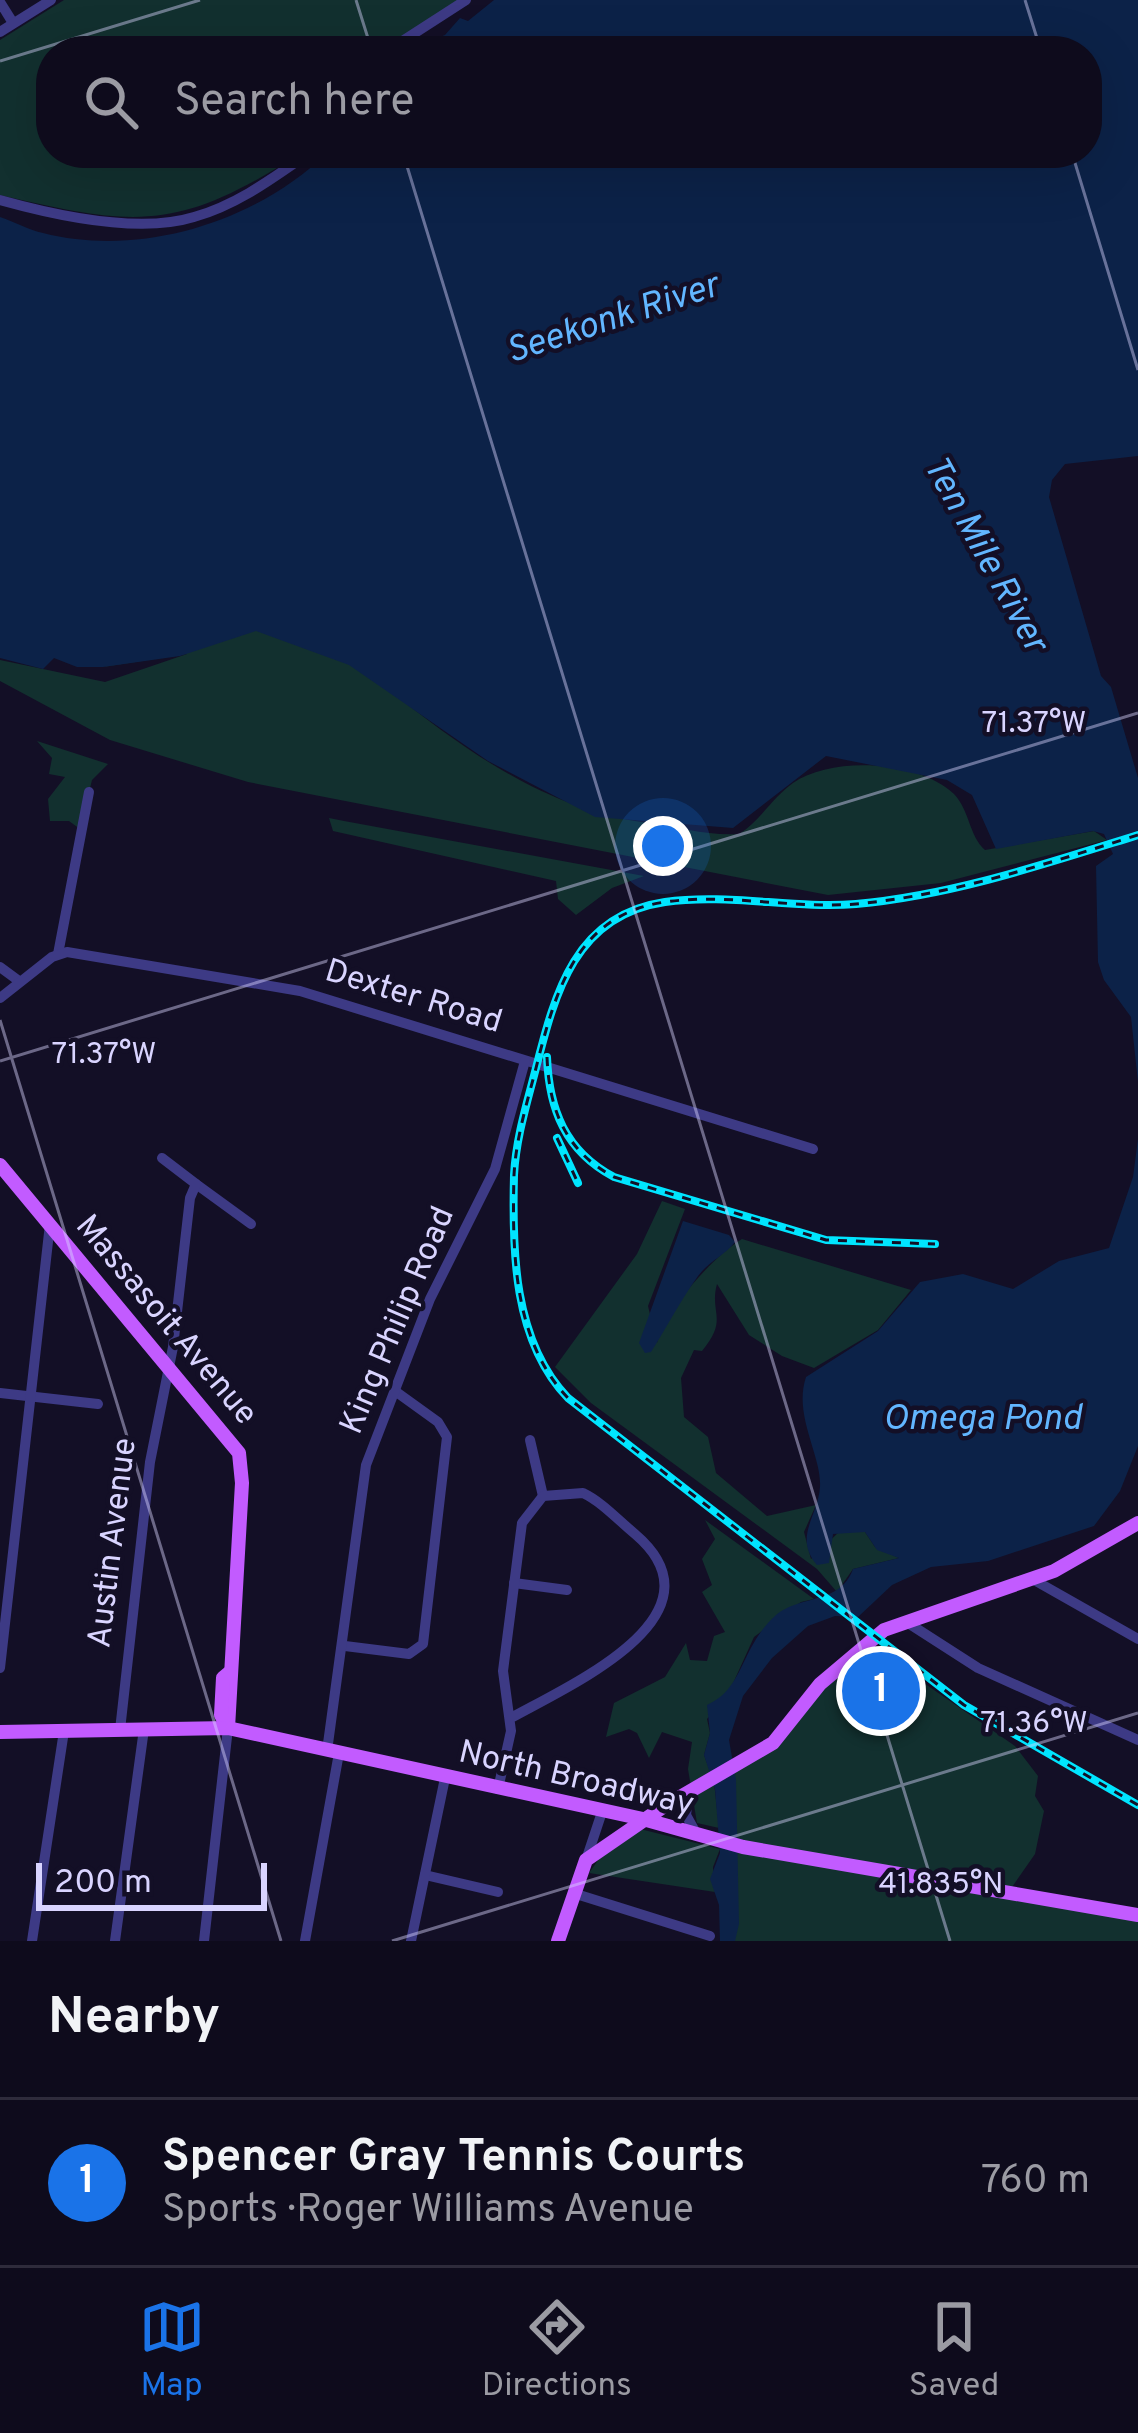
<!DOCTYPE html>
<html lang="en">
<head>
<meta charset="utf-8">
<style>
	:root { --surface:#0e0b1c; --page:#1c1929; --text:#f1f3f6; --muted:#9b9ba3; --line:#2e2b3b; --accent:#1a73e8 }
	body { margin:0; font-family:Overpass,sans-serif; background:var(--page); color:var(--text) }
	.scale { position:absolute; left:36px; bottom:30px; width:231px; box-sizing:border-box; padding-left:12px; border:6px solid #d9d4ff; border-top:0; font-size:33px; line-height:42px; white-space:nowrap; color:#d9d4ff; -webkit-text-stroke:9px #130f26; paint-order:stroke }
	.you { position:absolute; left:663px; top:846px; width:42px; height:42px; margin:-30px; border:9px solid #fff; border-radius:50%; background:#1a73e8; box-shadow:0 0 0 18px #1a73e833 }
	.badge { display:grid; place-items:center; width:78px; height:78px; border-radius:50%; background:var(--accent); color:#fff; font-size:39px; font-weight:700 }
	.pin { position:absolute; translate:-50% -50%; border:6px solid #fff; box-shadow:0 3px 12px #0006 }
	.list { margin:0; padding:0; list-style:none }
	h2 { display:flex; justify-content:space-between; align-items:center; height:156px; margin:0; padding:0 48px; font-size:51px }
	h2 small { font-size:39px; font-weight:400; color:var(--muted) }
	.list li { display:grid; grid-template-columns:78px 1fr auto; gap:36px; align-items:center; box-sizing:border-box; height:168px; padding:0 48px; border-top:3px solid var(--line) }
	.list b { display:block; font-size:45px; white-space:nowrap }
	.list p { margin:0; font-size:39px; white-space:nowrap; color:var(--muted) }
	.list em { font-size:39px; font-style:normal; color:var(--muted) }
	.icon { flex:none; width:66px; height:66px; fill:none; stroke:currentColor; stroke-width:2; stroke-linecap:round; stroke-linejoin:round }
	.map { position:relative; flex:none; width:1138px; height:1941px; overflow:hidden }
	.search { position:absolute; background:var(--surface); box-shadow:0 12px 48px #0002; left:36px; right:36px; top:36px; height:132px; display:flex; align-items:center; gap:30px; box-sizing:border-box; padding:0 42px; border-radius:48px; color:var(--muted); font-size:45px }
	.sheet { height:324px; background:var(--surface) }
	nav { display:flex; justify-content:space-around; align-items:center; box-sizing:border-box; height:168px; border-top:3px solid var(--line); background:var(--surface); font-size:33px; color:var(--muted) }
	nav a { display:grid; justify-items:center; gap:6px }
	nav .on { color:var(--accent) }
	.map>svg:first-child { display:block }
	.green { fill:#12302f }
	.water { fill:#0c2248 }
	.lines { fill:none; stroke-linecap:round; stroke-linejoin:round }
	.minor { stroke:#3d3a85; stroke-width:10 }
	.major { stroke:#c25bff; stroke-width:14 }
	.rail-casing { stroke:#00e5ff; stroke-width:8 }
	.rail { stroke:#130f26; stroke-width:3; stroke-dasharray:9; stroke-linecap:butt }
	.ticks { fill:none; stroke:#d9d4ff; stroke-width:3; stroke-opacity:0.45 }
	.labels { text-anchor:middle; dominant-baseline:central; stroke-width:9; stroke-linejoin:round; paint-order:stroke }
	.street-label { font-size:33px; fill:#d9d4ff; stroke:#130f26 }
	.water-label { font-size:36px; font-style:italic; fill:#62b6ff; stroke:#130f26 }
	.ticks-label { font-size:30px; text-anchor:middle; fill:#d9d4ff; stroke:#130f26; stroke-width:9; stroke-linejoin:round; paint-order:stroke }
</style>
</head>
<body>
<div class="map">
<svg width="1138" height="1941" viewBox="0 0 1138 1941">
	<rect width="100%" height="100%" fill="#130f26"/>
	<g class="green">
		<path d="M64 0H459L379 51H51V153H301C179 231 139 228 0 195V40Z"/>
		<path d="M297 616C405 699 509 805 648 823 679 827 708 836 739 834 759 822 773 797 793 783 832 756 918 760 954 794 970 811 969 836 985 850L1094 831 1107 840 941 883 828 895 248 782 110 740 0 681V660L105 682 187 654 103 667Z"/>
		<polygon points="37,741 108,764 92,780 80,829 69,821 50,821 48,799 65,777 49,774 52,758"/>
		<polygon points="329,818 344,821 644,876 612,888 576,915 558,899 556,881 333,831"/>
		<path d="M662 1201 685 1209 648 1306 657 1343C665 1311 713 1256 742 1239L911 1290 878 1330 814 1368 782 1356 749 1335 717 1284C709 1313 729 1319 702 1351L694 1350 681 1378 684 1417 708 1437 716 1473 767 1516 816 1505 804 1532 811 1559 841 1530 865 1532 875 1547 899 1558 853 1569 837 1592 817 1569 591 1403 555 1367 637 1254Z"/>
		<polygon points="705,1520 814,1599 801,1602 754,1637 730,1690 707,1719 710,1733 704,1755 714,1782 719,1828 697,1823 688,1769 692,1742 662,1732 649,1758 637,1733 629,1729 606,1737 614,1703 665,1677 686,1643 690,1660 707,1661 714,1636 725,1632 702,1592 712,1585 702,1559 715,1539"/>
		<polygon points="866,1643 1015,1746 1038,1776 1035,1796 1044,1811 1035,1854 1012,1887 1138,1914 1138,1941 735,1941 732,1766 760,1750"/>
		<polygon points="640,1829 720,1849 713,1867 715,1892 589,1873 601,1856"/>
	</g>
	<g class="water">
		<path d="M494 0H1138V456L1065 464 1052 480 1049 497 1101 676 1111 687 1138 778V1082L1131 1017 1104 980 1098 962 1096 866 1113 854 1104 834 1093 831 996 849 972 795 947 780 826 756 733 828 595 817 488 761 349 665 256 631 180 656 103 667H77L54 658 43 669 0 658V217C15 222 29 230 43 233 141 258 256 222 327 153H1087V51H406L445 35 460 18 468 21Z"/>
		<path d="M1138 1139V1446L1120 1491 1094 1526 988 1561 931 1567 892 1585 858 1617 835 1616 808 1626 772 1658 743 1696 729 1740 736 1780 739 1924 735 1941H720L719 1905 710 1879 720 1853 715 1789 704 1755 710 1733 707 1705C744 1689 740 1648 775 1616 800 1594 840 1605 853 1569L899 1558 877 1550 865 1532 833 1534 829 1563 817 1565C793 1537 818 1517 820 1487 822 1456 793 1416 806 1377L878 1331 920 1282 963 1274 1013 1289 1059 1261 1109 1248 1133 1177Z"/>
		<path d="M683 1221 729 1235 735 1242C724 1256 708 1262 698 1276 680 1301 667 1327 651 1352L645 1353 639 1343Z"/>
	</g>
	<g class="lines">
		<g class="minor">
			<polyline points="0,2 13,23"/>
			<polyline points="0,32 51,0"/>
			<polyline points="387,51 466,0"/>
			<path d="M0 200C54 215 139 234 194 217 237 205 273 178 309 153"/>
			<polyline points="58,954 89,792"/>
			<polyline points="0,967 19,981"/>
			<polyline points="0,998 52,957 67,952 300,991 813,1149"/>
			<polyline points="196,1184 251,1224"/>
			<polyline points="0,1393 98,1404"/>
			<polyline points="530,1440 543,1496"/>
			<polyline points="1034,1580 1138,1639"/>
			<polyline points="514,1583 567,1590"/>
			<polyline points="908,1623 978,1668 1138,1740"/>
			<polyline points="345,1646 409,1654 423,1644 447,1437 438,1422 395,1391"/>
			<polyline points="0,1668 50,1224"/>
			<polyline points="120,1730 150,1462 173,1347 190,1198 196,1184 162,1158"/>
			<polyline points="327,1751 366,1465 430,1299 495,1169 525,1061"/>
			<path d="M498 1789 511 1731 503 1671 522 1523 543 1496 583 1493C602 1502 618 1520 635 1534 730 1615 570 1685 511 1718"/>
			<polyline points="689,1791 686,1815 696,1833"/>
			<polyline points="586,1860 602,1812"/>
			<polyline points="425,1875 498,1892"/>
			<polyline points="573,1893 710,1936"/>
			<polyline points="32,1941 64,1731"/>
			<polyline points="115,1941 144,1729"/>
			<polyline points="204,1941 228,1728"/>
			<polyline points="305,1941 339,1753"/>
			<polyline points="411,1941 445,1778"/>
		</g>
		<g class="major">
			<polyline points="0,1165 239,1453 242,1483 228,1728"/>
			<polyline points="228,1728 221,1715 223,1678 229,1673"/>
			<polyline points="0,1732 228,1728 643,1819 743,1847 1138,1915"/>
			<polyline points="558,1941 586,1860 663,1807 773,1743 820,1684 884,1630 1054,1571 1138,1523"/>
		</g>
		<defs>
			<g id="rail">
				<path d="M1138 835C1045 864 953 895 856 904 793 909 727 893 665 902 575 915 555 993 536 1068 527 1103 516 1138 514 1175 512 1250 513 1341 568 1398L964 1705 1138 1805"/>
				<path d="M547 1057C549 1109 565 1151 614 1177L826 1240 935 1244"/>
				<polyline points="557,1138 578,1183"/>
			</g>
		</defs>
		<use href="#rail" class="rail-casing"/>
		<use href="#rail" class="rail"/>
	</g>
	<path class="ticks" d="M356 0 372 51M1025 0 1041 51M0 61 200 0M403 153 950 1941M1072 153 1138 370M0 1020 281 1941M0 1061 1138 713M392 1941 1138 1713"/>
	<g class="labels">
		<g class="street-label">
			<text transform="translate(413 998) rotate(17)">Dexter Road</text>
			<text transform="translate(165 1321) rotate(50)">Massasoit Avenue</text>
			<text transform="translate(399 1321) rotate(-67)">King Philip Road</text>
			<text transform="translate(114 1543) rotate(-83)">Austin Avenue</text>
			<text transform="translate(576 1780) rotate(13)">North Broadway</text>
		</g>
		<g class="water-label">
			<text transform="translate(613 320) rotate(-18)">Seekonk River</text>
			<text transform="translate(984 555) rotate(61)">Ten Mile River</text>
			<text x="982" y="1420">Omega Pond</text>
		</g>
	</g>
	<g class="ticks-label">
		<text x="1034" y="732">71.37°W</text>
		<text x="104" y="1063">71.37°W</text>
		<text x="1034" y="1732">71.36°W</text>
		<text x="941" y="1893">41.835°N</text>
	</g>
</svg>
<div class="scale">200 m</div>
<div class="you"></div>
<div class="pin badge" style="left:881px;top:1691px">1</div>
<div class="search"><svg class="icon" aria-label="search" viewBox="0 0 24 24"><circle cx="10" cy="10" r="6"/><path d="M15 15l6 6"/></svg>Search here</div>
</div>
<section class="sheet">
<h2>Nearby<small></small></h2>
<ul class="list">
<li><span class="badge">1</span><div><b>Spencer Gray Tennis Courts</b><p>Sports · Roger Williams Avenue</p></div><em>760 m</em></li>
</ul>
</section>
<nav>
<a class="on"><svg class="icon" aria-label="map" viewBox="0 0 24 24"><path d="M3 6l6-2 6 2 6-2v14l-6 2-6-2-6 2zM9 4v14M15 6v14"/></svg>Map</a>
<a><svg class="icon" aria-label="directions" viewBox="0 0 24 24"><path d="M12 3l9 9-9 9-9-9zM9 14v-3h6M13 9l2 2-2 2"/></svg>Directions</a>
<a><svg class="icon" aria-label="saved" viewBox="0 0 24 24"><path d="M7 4h10v16l-5-4-5 4z"/></svg>Saved</a>
</nav>
</body>
</html>
